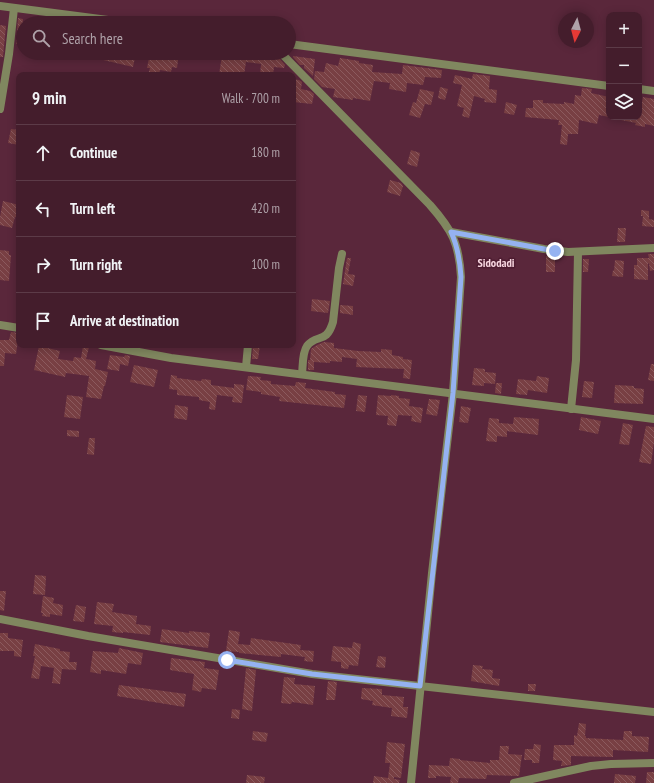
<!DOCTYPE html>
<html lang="en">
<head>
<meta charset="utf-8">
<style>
	:root { --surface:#441d2c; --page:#4e2a38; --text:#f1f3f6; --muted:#afa2a9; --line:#5c3b48 }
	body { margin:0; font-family:"PT Sans Narrow",sans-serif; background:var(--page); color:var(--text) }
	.controls { position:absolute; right:12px; top:12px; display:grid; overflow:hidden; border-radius:8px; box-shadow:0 2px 10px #0003 }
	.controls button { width:36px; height:36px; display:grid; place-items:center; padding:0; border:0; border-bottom:1px solid var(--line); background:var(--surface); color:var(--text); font:20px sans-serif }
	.compass { position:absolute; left:558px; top:12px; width:36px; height:36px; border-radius:50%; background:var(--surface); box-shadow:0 2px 10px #0003; rotate:186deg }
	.stop { position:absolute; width:12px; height:12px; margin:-9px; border:3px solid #95b2f1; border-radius:50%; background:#fff }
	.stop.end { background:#95b2f1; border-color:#fff; box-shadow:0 1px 4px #0008 }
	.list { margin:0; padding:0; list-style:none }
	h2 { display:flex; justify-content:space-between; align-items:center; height:52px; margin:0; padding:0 16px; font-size:17px }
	h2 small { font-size:13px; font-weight:400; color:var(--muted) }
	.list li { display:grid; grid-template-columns:26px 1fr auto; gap:12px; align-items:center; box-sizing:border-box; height:56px; padding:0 16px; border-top:1px solid var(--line) }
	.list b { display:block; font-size:15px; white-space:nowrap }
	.list em { font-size:13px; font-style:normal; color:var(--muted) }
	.icon { flex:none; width:22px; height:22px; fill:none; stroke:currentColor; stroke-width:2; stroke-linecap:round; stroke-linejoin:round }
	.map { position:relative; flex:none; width:654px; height:783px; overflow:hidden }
	.search { position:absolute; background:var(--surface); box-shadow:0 2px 10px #0003; left:16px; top:16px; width:280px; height:44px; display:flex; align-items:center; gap:10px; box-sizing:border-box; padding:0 14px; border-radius:22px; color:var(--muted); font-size:15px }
	.panel { position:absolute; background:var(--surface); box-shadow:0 2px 10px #0003; left:16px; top:72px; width:280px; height:276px; border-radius:8px }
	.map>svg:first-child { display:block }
	.building { fill:url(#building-back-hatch) }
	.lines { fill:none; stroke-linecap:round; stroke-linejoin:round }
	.minor { stroke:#80875f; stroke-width:8 }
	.route { stroke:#95b2f1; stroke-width:5 }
	.labels { text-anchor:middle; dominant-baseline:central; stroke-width:3; stroke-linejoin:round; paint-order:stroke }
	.quarter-label { font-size:12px; font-weight:bold; fill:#f8d7e1; stroke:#4e1c31 }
</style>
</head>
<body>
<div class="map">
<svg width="654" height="783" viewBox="0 0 654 783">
	<defs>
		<pattern id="building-back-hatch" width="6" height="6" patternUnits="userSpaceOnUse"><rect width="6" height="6" fill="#783f43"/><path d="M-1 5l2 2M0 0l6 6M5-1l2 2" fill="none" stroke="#8c5a5e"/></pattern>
	</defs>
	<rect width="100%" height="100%" fill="#5a273b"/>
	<g class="building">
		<polygon points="18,18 23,19 23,44 16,44"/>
		<polygon points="0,25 6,26 3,57 0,57"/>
		<polygon points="100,53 136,53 133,67 99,59"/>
		<polygon points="150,53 179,53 177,68 172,67 171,72 160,70 159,75 148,75 150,68 147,68"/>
		<polygon points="236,53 262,53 261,55 275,57 275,59 280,59 285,65 284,68 274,67 273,75 260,75 261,64 246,62 244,75 219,75 222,55 236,57"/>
		<polygon points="293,56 315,59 313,76 304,68 304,65 300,65 293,57"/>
		<polygon points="340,58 359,61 359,63 373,65 372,72 402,74 403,65 442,70 441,78 425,77 423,85 407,83 406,92 389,89 390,83 374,81 370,101 353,98 353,100 333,97 335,89 322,87 314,79 315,71 324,72 326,63 338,66"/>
		<polygon points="473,74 490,76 489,89 497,90 496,103 484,102 485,99 474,96 469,118 462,116 464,108 457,106 462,85 453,83 455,75 472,79"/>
		<polygon points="293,79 299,80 302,82 301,89 310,91 314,94 312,104 293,102"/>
		<polygon points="440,87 448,89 445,100 438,98"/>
		<polygon points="582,88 592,89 591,93 609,97 609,117 599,115 597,124 579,120 578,134 568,134 567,145 560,144 562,125 558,125 559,120 525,117 526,108 533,108 533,100 543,100 543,103 564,104 564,102 574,104 575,95 581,96"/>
		<polygon points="420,89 434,92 431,105 425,104 420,118 409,115 413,102 416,103"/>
		<polygon points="643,97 654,99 654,126 645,124 645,127 635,125 636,123 621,120 621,117 639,117"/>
		<polygon points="506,102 517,105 514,115 504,113"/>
		<polygon points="11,129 19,130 19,145 8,143"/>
		<polygon points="411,150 420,153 417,167 407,164"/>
		<polygon points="390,180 401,183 403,186 400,196 387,192"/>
		<polygon points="3,201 19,205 19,218 15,217 12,228 0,225 0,217"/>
		<polygon points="641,210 649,211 649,219 654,220 654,227 642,226 643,216 641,216"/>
		<polygon points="618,228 626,228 625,242 617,242"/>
		<polygon points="0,250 9,251 9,255 11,255 9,281 0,280"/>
		<polygon points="648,254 654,254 654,270 650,271 649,263 648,264 648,280 634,279 634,265 637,265 637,258 649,258"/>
		<rect x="546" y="256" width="9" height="16"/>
		<polygon points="347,258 351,258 348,274 355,275 353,286 343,284"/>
		<polygon points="583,259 589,259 588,272 583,272"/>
		<polygon points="615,260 624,261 623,277 612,276 613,270 614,271"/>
		<polygon points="312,299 330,301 328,313 311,311"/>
		<polygon points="340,305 353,306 353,315 340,313"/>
		<polygon points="11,332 19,333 16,354 5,353 4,366 0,366 0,340 9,340"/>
		<polygon points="324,342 334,343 334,348 358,351 381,352 381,349 392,350 392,355 403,357 403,359 412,360 410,379 403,378 404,369 356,367 357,359 342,357 342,362 330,361 330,363 314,362 314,370 308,370 308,360 310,360 311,349 317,345"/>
		<polygon points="253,345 260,345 258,359 252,359"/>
		<polygon points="39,346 60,351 58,359 73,361 74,357 81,358 83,346 89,347 86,359 96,361 95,369 108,372 105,386 104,386 101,399 86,397 89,376 66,373 65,377 34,370"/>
		<polygon points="110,355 124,357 125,355 130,356 128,366 120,364 119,371 107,369"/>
		<polygon points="651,364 654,364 654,381 648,380"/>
		<polygon points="134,365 158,370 154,387 130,382"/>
		<polygon points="474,368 485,369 485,372 496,373 495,384 484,383 484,386 472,385"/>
		<polygon points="171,375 177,376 177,378 201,381 202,379 211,380 211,385 234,388 234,384 244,385 242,403 232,402 233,397 217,395 215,410 209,409 210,402 199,400 199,397 177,395 177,390 169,389"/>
		<polygon points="248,376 261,377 260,380 271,381 271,384 295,386 296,382 306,383 305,388 335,392 335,394 346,395 344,408 279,401 280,397 261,394 261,392 246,390"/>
		<polygon points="537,376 549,378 547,393 528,390 527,395 516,394 518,379 536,381"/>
		<polygon points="584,381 594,382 592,398 582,397"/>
		<polygon points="496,383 502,383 501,394 495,393"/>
		<polygon points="615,385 634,386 634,388 644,389 643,404 614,403"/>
		<polygon points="67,395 83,397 80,419 64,417"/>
		<polygon points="358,395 367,396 365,412 356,411"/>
		<polygon points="378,395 391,396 391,395 399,396 399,398 410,399 409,406 423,408 421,423 411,421 412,416 398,415 396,426 387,425 388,416 376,415"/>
		<polygon points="429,399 440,400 437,416 426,414"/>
		<polygon points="175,405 188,407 187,420 174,418"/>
		<polygon points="461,406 471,408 468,423 459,422"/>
		<polygon points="514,417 539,419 538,435 507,431 507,437 497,436 497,442 486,441 489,418 499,419 499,423 513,424"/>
		<polygon points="581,417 601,421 598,434 579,430"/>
		<polygon points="623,423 633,425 629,445 619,444"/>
		<polygon points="646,426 654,427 654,442 651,464 639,462"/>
		<polygon points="67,430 79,431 79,437 67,436"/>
		<polygon points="89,438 95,438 94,455 87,454"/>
		<polygon points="35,575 46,576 45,595 33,594"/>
		<polygon points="0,591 6,591 4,611 0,610"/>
		<polygon points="43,596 54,598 53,603 63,605 62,616 50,614 50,617 42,616 43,613 41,613"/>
		<polygon points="97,602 114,604 112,612 137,616 136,624 151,626 150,635 123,632 123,633 112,632 113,626 94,624"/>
		<polygon points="76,605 86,607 84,622 73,621"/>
		<polygon points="162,629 189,633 189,631 210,633 208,648 160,642"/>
		<polygon points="229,630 240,632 238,644 250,645 251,638 301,645 300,650 314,651 313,662 304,661 305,657 281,654 281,657 239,653 239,652 226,651"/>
		<polygon points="0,633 8,633 8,638 23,640 21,657 14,656 14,651 0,651"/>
		<polygon points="353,642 361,644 358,666 349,665 348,669 341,668 341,662 331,661 333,646 352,648"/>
		<polygon points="35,644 60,649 60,651 70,652 69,662 77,662 76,670 62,669 60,684 52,683 54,668 41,666 39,679 31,678 35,656 33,656"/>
		<polygon points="119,648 143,653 141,665 128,663 126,674 101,670 101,674 90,672 93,651 118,653"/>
		<polygon points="378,656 386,657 385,668 376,667"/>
		<polygon points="171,658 205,662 204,668 219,670 216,690 202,688 201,692 192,690 194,674 170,670"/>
		<polygon points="473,665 483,666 482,669 493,670 492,678 500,679 499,686 471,681"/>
		<polygon points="246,668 256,670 252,711 242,709"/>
		<polygon points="284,677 295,678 294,684 315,686 313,705 292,702 291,704 281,703"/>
		<polygon points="328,681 337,682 335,700 326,700"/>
		<polygon points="528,684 536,684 535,691 528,691"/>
		<polygon points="119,685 186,694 184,707 117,696"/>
		<polygon points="362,688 382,689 382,695 404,697 403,707 408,707 407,718 391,716 392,708 372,705 373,701 361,699"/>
		<polygon points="232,709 240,710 239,719 231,718"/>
		<polygon points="579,723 586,724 585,736 586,736 586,738 623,740 624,731 632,731 632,736 649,737 648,752 613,750 613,757 571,756 571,765 561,766 562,761 553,760 554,745 574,745 574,735 577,736"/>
		<polygon points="253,731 268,733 266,742 252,740"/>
		<polygon points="387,742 405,744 401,778 394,777 394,779 400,780 399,783 373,783 374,776 388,778 390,763 385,763"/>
		<polygon points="534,744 541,745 539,763 532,763 532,760 524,760 525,749 533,749"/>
		<polygon points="500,746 509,746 508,754 522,755 519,776 487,775 486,779 459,778 458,783 450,783 451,777 436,776 436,778 428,778 429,765 449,766 450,758 460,759 460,760 490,763 490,760 499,760"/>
		<polygon points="647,772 654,772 654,783 646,783"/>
		<polygon points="615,774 636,776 635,783 614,783"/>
		<polygon points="247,775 265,777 264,783 246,783"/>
	</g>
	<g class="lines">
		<g class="minor">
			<polyline points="0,6 131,23"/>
			<polyline points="289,44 609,86"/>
			<path d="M281 53 430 205C452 230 459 243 461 277L453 393 432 573 411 783"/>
			<polyline points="639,89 654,91"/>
			<polyline points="0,109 9,54 14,8"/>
			<polyline points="451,232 544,249 568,252 654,248"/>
			<polyline points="0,325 19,328"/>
			<polyline points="101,345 171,358 654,419"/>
			<polyline points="246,367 248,345"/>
			<path d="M302 374C303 366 302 353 307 346 317 333 326 345 333 322L339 268 342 254"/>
			<polyline points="571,409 576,360 578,252"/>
			<polyline points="0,619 88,636 312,674 654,712"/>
			<polyline points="514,783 591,766 611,764 654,763"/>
		</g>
	</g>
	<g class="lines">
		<path class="route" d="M227 660 312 674 420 686 453 393 461 277C460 261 458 247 451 232L555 251"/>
	</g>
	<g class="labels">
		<g class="quarter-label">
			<text x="496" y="262">Sidodadi</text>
		</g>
	</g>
</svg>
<div class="controls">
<button>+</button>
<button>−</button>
<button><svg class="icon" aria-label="layers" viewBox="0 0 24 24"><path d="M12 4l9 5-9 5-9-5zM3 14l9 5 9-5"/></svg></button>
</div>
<svg class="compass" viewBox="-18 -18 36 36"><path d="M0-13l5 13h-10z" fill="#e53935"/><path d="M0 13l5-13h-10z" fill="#afa2a9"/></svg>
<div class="stop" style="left:227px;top:660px"></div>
<div class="stop end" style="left:555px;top:251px"></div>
<div class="search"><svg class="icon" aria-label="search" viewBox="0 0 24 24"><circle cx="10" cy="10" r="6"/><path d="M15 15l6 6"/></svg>Search here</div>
<section class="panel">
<h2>9 min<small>Walk · 700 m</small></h2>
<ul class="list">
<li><svg class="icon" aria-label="ahead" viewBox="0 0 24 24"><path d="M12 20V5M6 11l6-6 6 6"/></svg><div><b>Continue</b></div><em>180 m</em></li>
<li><svg class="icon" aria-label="left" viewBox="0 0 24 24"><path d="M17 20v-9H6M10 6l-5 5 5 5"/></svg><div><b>Turn left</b></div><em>420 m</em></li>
<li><svg class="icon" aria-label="right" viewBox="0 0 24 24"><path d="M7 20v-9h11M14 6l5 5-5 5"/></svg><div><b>Turn right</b></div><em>100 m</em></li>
<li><svg class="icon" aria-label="arrive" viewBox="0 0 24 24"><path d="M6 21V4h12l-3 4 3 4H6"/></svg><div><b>Arrive at destination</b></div></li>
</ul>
</section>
</div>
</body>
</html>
